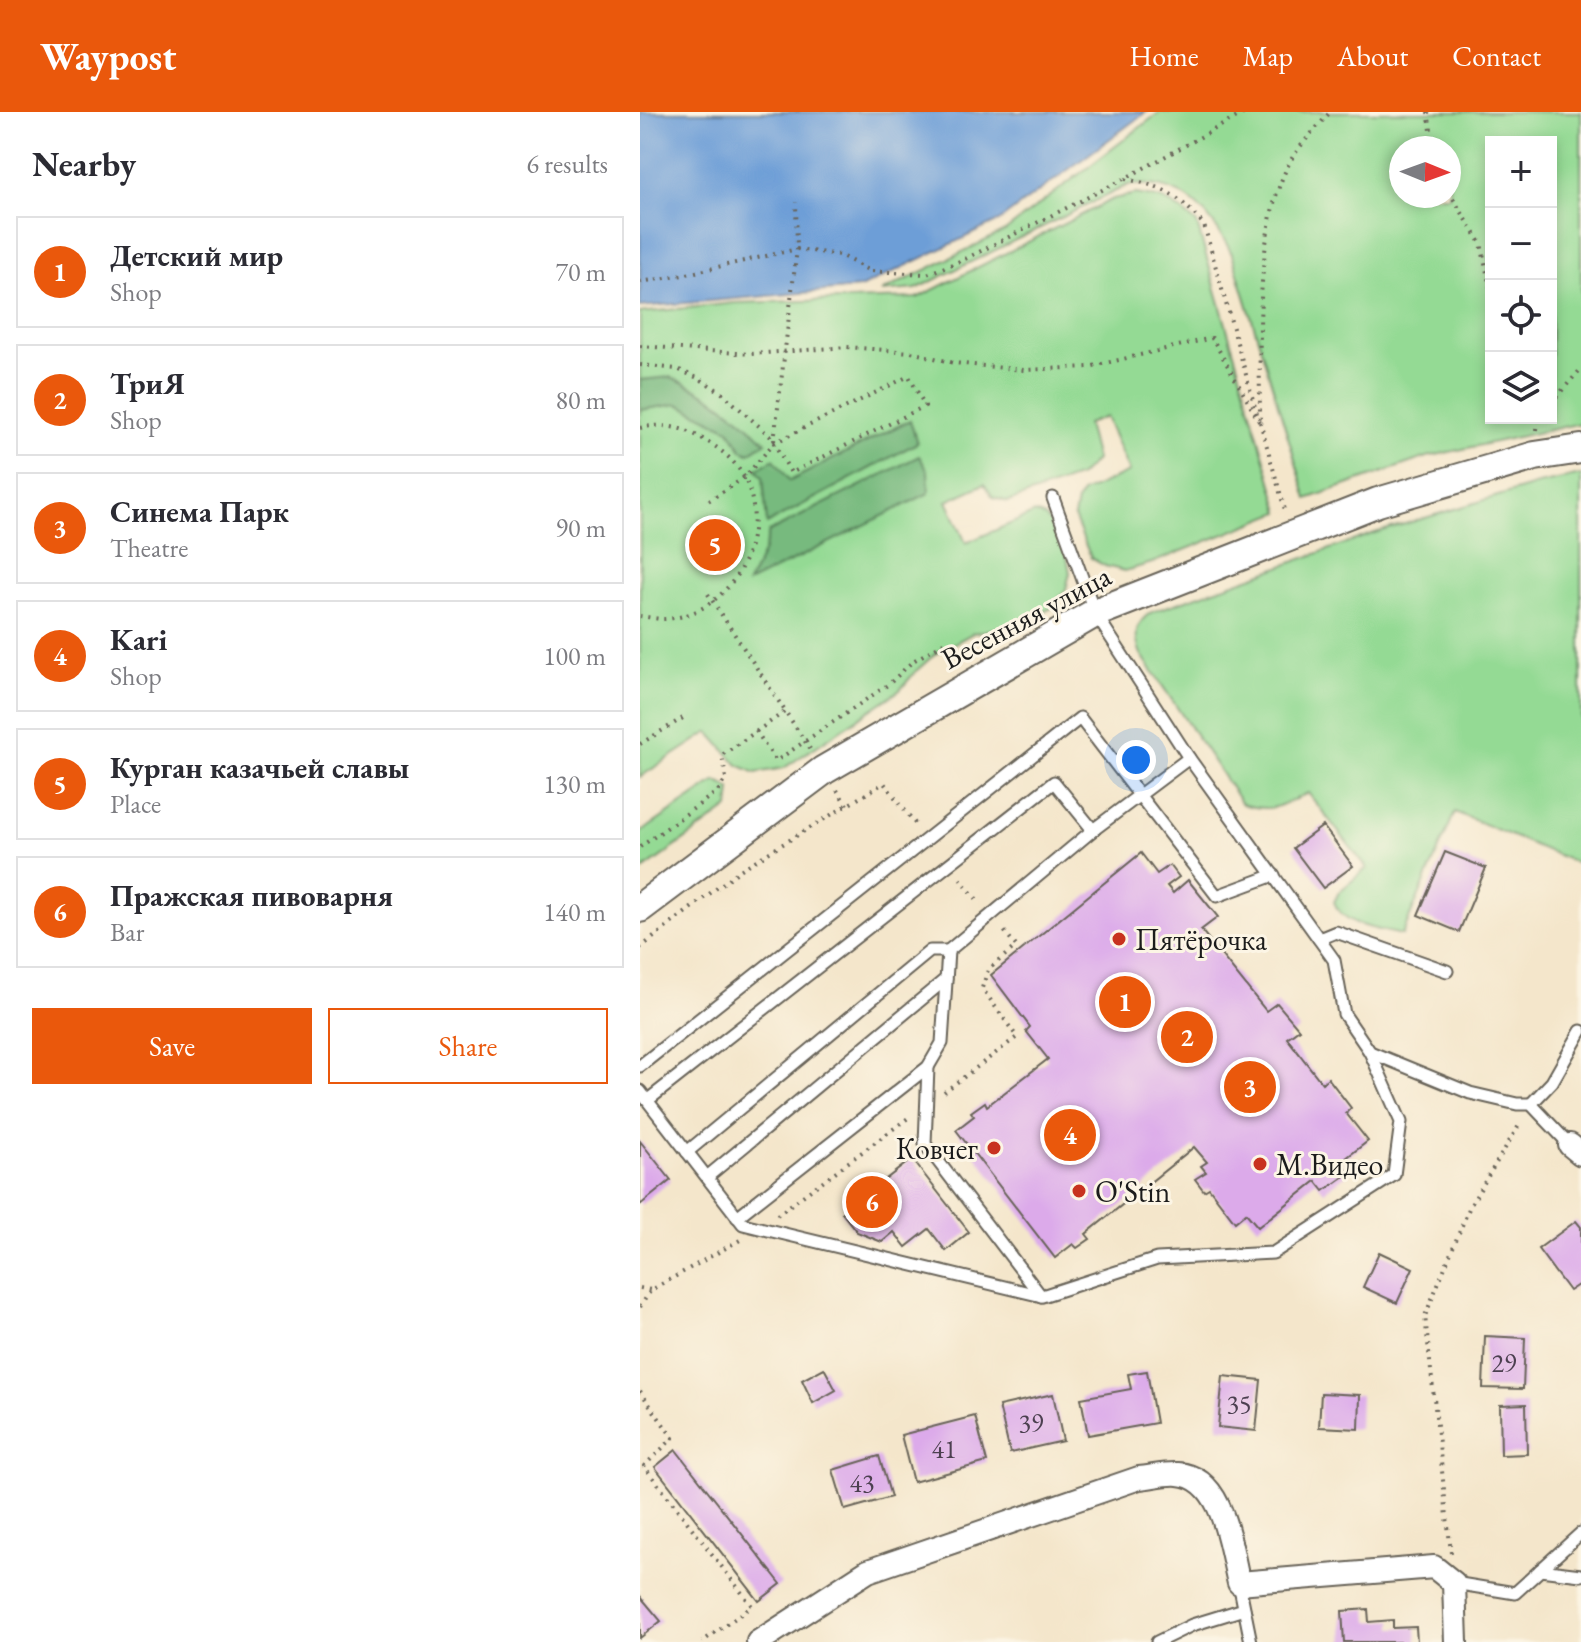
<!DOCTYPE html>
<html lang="en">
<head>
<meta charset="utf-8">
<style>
	:root { --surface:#fff; --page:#f7f7f7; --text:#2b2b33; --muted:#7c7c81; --line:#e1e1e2; --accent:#ea580c }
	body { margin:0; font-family:"EB Garamond",serif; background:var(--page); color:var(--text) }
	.controls { position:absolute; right:24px; top:24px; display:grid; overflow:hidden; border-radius:0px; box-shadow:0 4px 12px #0003 }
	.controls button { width:72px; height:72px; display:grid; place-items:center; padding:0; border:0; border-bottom:2px solid var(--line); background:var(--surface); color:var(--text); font:40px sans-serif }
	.compass { position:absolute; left:749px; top:24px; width:72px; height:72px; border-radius:50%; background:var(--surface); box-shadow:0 4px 12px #0003; rotate:91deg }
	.you { position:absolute; left:496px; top:648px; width:28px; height:28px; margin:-20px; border:6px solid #fff; border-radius:50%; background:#1a73e8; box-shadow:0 0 0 12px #1a73e833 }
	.badge { display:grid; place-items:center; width:52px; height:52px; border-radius:50%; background:var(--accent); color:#fff; font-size:26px; font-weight:700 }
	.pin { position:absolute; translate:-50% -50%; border:4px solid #fff; box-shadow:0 2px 8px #0006 }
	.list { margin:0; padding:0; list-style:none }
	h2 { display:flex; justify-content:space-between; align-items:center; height:104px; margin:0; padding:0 32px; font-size:34px }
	h2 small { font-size:26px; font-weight:400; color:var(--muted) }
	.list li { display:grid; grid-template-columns:52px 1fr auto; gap:24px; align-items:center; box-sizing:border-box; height:112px; margin:0 16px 16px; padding:0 16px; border:2px solid var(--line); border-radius:0px }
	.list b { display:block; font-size:30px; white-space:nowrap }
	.list p { margin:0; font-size:26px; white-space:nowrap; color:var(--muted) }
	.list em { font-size:26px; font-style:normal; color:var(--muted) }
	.actions { display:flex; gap:16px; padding:24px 32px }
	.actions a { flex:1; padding:18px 0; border:2px solid var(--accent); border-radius:0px; text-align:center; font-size:28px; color:var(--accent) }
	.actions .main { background:var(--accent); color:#fff }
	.icon { flex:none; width:44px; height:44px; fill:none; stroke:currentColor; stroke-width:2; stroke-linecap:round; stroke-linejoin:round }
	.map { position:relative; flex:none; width:941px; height:1530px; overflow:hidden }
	header { display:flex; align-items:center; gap:48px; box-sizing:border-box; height:112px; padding:0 40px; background:var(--accent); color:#fff }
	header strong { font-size:38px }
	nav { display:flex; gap:44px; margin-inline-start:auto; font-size:28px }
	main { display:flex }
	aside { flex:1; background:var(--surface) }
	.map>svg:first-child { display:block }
	.green { fill:#94da94; stroke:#587b58; stroke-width:2; fill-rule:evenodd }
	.forest { fill:#77ba7e; stroke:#4a6b4d; stroke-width:2 }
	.water { fill:#6d9ed7; stroke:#445d7a; stroke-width:2 }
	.building { fill:#dcaaea }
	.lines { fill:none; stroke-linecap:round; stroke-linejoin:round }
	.service-casing { stroke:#686359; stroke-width:15 }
	.minor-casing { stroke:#686359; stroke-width:26 }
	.tertiary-casing { stroke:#686359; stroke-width:32 }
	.path { stroke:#686359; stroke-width:4; stroke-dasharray:2 6; stroke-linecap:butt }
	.service { stroke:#fff; stroke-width:11 }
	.minor { stroke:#fff; stroke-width:22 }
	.tertiary { stroke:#fff; stroke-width:28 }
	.poi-dot { fill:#c8321e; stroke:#fcf5e5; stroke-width:3 }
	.labels { text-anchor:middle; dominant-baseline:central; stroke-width:6; stroke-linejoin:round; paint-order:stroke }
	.number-label { font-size:26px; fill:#4c4050 }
	.street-label { font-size:30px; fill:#1c1c1c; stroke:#fcf5e5 }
	.poi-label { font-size:30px; fill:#1c1c1c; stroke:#fcf5e5; text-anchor:start }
</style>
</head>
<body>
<header>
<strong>Waypost</strong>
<nav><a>Home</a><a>Map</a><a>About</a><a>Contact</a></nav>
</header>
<main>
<aside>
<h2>Nearby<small>6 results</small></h2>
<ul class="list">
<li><span class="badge">1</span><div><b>Детский мир</b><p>Shop</p></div><em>70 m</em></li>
<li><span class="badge">2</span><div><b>ТриЯ</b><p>Shop</p></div><em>80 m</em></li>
<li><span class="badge">3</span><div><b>Синема Парк</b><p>Theatre</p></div><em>90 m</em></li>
<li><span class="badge">4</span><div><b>Kari</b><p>Shop</p></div><em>100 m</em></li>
<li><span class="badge">5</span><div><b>Курган казачьей славы</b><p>Place</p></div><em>130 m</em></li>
<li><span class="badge">6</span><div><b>Пражская пивоварня</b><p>Bar</p></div><em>140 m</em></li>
</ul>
<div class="actions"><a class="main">Save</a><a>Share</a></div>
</aside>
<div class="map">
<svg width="941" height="1530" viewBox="0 0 941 1530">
	<rect width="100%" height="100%" fill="#fcf5e5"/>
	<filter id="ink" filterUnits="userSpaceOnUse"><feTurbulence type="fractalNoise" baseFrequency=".0125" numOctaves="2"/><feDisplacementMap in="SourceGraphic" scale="16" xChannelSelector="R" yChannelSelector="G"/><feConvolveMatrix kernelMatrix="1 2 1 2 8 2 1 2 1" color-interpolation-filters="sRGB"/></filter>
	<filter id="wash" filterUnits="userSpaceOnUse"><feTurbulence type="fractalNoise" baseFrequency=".006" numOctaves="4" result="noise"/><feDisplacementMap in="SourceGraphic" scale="32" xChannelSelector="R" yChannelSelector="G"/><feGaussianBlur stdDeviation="1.8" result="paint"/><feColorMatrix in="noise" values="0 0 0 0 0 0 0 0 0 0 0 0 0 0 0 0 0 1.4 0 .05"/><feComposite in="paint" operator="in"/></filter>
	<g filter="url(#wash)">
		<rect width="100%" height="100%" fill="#f4e6cb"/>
		<g class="green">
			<path d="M520 0H941V311L787 345 667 387 592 142C569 97 541 68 488 73L276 177 241 180 365 119ZM911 30V306H851V30ZM809 36V84H761V36Z"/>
			<path d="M496 82C525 86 536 92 557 112L640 400 512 451 485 459 465 454 451 446 434 405 437 389 442 381 489 360 466 305 447 312 456 348 440 364 368 390 353 385 344 372 307 389 326 431 395 401 405 405 417 418 426 439 430 461 426 477 412 496 378 512 333 521 295 542 275 560 260 578 144 656 116 661 98 653 69 620 0 665V201L95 191 277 186 473 87Z"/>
			<path d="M941 363V753L815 700 762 823C740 817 703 815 694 790L699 780 727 756 668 681C642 694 631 701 602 692L501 542C493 524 495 510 512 500L735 421 898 372Z"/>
			<polygon points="76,669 91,677 89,696 0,760 0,721"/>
		</g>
		<g class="forest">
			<path d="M31 265C70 282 95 300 126 330L109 341 102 338 89 317 38 292 0 298V268Z"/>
			<polygon points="270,308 277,331 127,412 123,365 117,357 134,347 150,369"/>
			<polygon points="279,344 288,359 289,381 108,471 123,441 129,420"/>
		</g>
		<polygon class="water" points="0,0 506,0 359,109 220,176 0,195"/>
		<g id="blocks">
			<g class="building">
				<polygon points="683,714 713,754 683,776 653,736"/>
				<polygon points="805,740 846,756 819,820 778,803"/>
				<polygon points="501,741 517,762 530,753 539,765 527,774 533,781 548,768 578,805 561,818 626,899 637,891 659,917 647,926 682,971 688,966 711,996 706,1001 728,1029 701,1050 709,1061 684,1079 676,1069 618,1115 606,1101 595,1110 569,1076 564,1079 555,1067 566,1060 561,1054 567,1050 554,1035 446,1122 450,1127 437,1136 433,1132 415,1146 316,1018 334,1004 331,1000 345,990 347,994 408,947 386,919 390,915 351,863"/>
				<polygon points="0,1029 31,1068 0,1093"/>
				<polygon points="272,1047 329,1120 306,1139 289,1117 266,1135 254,1120 242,1130 217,1120 202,1101"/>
				<polygon points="936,1109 941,1115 941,1171 929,1179 898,1137"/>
				<polygon points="739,1140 773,1156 757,1191 723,1175"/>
				<polygon points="845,1224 885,1226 883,1277 843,1276"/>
				<polygon points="184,1256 196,1278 173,1291 162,1268"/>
				<polygon points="507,1259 516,1311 448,1323 441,1286 491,1277 488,1262"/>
				<polygon points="583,1264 621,1268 616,1319 578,1315"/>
				<polygon points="681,1281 720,1283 719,1317 679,1315"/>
				<polygon points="413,1282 423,1329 370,1341 359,1294"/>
				<polygon points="886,1292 887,1342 861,1343 860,1293"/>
				<polygon points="335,1304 347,1350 273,1370 261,1323"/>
				<polygon points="36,1338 141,1472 119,1489 15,1355"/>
				<polygon points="239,1344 251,1385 205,1398 193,1358"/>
				<polygon points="0,1484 21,1509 0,1526"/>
				<polygon points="728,1497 729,1510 753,1508 753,1516 776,1515 777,1530 704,1530 702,1499"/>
			</g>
		</g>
	</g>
	<g filter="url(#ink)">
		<use href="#blocks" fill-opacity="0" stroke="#686359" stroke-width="2"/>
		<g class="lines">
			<defs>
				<g id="service">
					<polyline points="413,386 455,501 549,646 694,848 704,902 730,940 830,981 877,992 891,992 930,1033"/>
					<polyline points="679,827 696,820 807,859"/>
					<polyline points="0,954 440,606 577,784 634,763"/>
					<polyline points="288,955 285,1032 401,1184"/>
					<polyline points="0,979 103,1112 402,1184 517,1147 633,1141 754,1063 761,1010 730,940"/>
					<polyline points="8,988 414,670 453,718"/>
					<polyline points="891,992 912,970 941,919"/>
					<polyline points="47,1040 290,839 308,839"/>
					<polyline points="67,1065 306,867"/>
					<polyline points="97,1105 288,955 302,931 308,839 453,718 549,646"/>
					<polyline points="900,1458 941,1463"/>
					<polyline points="599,1471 611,1530"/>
					<polyline points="814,1471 875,1481 941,1421"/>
					<polyline points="517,1530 552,1513 604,1497"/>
				</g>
				<g id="minor">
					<polyline points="930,1033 941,1042"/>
					<path d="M118 1530 228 1459 499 1366C511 1365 526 1361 538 1362 584 1365 590 1435 599 1471L794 1455 814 1471 816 1530"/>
				</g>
				<polyline id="tertiary" points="0,796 184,658 455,501 738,390 895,344 941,337"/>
			</defs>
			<use href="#service" class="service-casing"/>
			<use href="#minor" class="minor-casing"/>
			<use href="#tertiary" class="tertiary-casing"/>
			<g class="path">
				<polyline points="788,0 794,36"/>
				<path d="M485 67C524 74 538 83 564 113L617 302"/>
				<polyline points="809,80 841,131 851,181"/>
				<polyline points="0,170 38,164 157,137 200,143 230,159 287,162 325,147 484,67 606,0"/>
				<path d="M0 234 111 242 207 235 271 240 314 251 384 258 449 255 572 226 620 311C620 236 614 113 651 48 661 31 678 15 690 0"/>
				<polyline points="0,253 37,257 60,267 81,280 130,324 151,361 285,294 269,264 134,331 104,366 65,391"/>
				<polyline points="911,291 941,257"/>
				<polyline points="620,310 645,398"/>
				<path d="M0 316C19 311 43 315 59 325 77 334 94 347 104 365 134 424 91 504 24 507 17 507 8 505 0 504"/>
				<polyline points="897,318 898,306"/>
				<polyline points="134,329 157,137 156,90"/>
				<polyline points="68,482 170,637"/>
				<polyline points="116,619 136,649 249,572 273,549 305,530"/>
				<polyline points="0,632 43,606"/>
				<polyline points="197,678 207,693"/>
				<polyline points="0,735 78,679 86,666 82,643 146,599"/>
				<polyline points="320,767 340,791"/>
				<polyline points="0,836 100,758 244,671 277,714"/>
				<polyline points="304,980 377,925 342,876 348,858 376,834 362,816"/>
				<polyline points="137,1103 268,1006"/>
				<polyline points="0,1176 11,1178"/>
				<polyline points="0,1195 11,1178 100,1128"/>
				<polyline points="0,1279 33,1326 4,1354 112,1494 62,1530"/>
				<polyline points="811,1441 785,1204 830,1094 881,1010"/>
			</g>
			<use href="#service" class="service"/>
			<use href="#minor" class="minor"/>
			<use href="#tertiary" class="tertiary"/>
		</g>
	</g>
	<g class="poi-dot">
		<circle cx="479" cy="827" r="8"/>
		<circle cx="354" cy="1036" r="8"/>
		<circle cx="620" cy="1052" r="8"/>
		<circle cx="439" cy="1079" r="8"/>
	</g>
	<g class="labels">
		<g class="number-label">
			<text x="864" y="1251">29</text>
			<text x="599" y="1292">35</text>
			<text x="391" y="1311">39</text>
			<text x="304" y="1337">41</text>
			<text x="222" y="1371">43</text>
		</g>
		<g class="street-label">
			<text transform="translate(386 505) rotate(-28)">Весенняя улица</text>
		</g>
		<g class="poi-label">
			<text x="495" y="827">Пятёрочка</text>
			<text x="338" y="1036" text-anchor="end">Ковчег</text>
			<text x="636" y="1052">М.Видео</text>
			<text x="455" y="1079">O'Stin</text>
		</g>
	</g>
</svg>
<div class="controls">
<button>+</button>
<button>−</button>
<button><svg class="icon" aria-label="locate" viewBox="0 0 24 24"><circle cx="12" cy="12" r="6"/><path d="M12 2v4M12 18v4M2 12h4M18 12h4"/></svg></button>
<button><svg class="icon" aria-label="layers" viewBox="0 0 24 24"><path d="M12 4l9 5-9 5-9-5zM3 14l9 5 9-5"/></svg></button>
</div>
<svg class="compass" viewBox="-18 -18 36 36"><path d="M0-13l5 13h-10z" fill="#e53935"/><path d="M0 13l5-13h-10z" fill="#7c7c81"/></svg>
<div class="you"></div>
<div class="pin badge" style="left:485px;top:890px">1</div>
<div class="pin badge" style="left:547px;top:925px">2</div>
<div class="pin badge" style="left:610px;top:975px">3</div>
<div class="pin badge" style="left:430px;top:1023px">4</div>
<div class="pin badge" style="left:75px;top:433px">5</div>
<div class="pin badge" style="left:232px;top:1090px">6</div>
</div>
</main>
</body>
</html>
